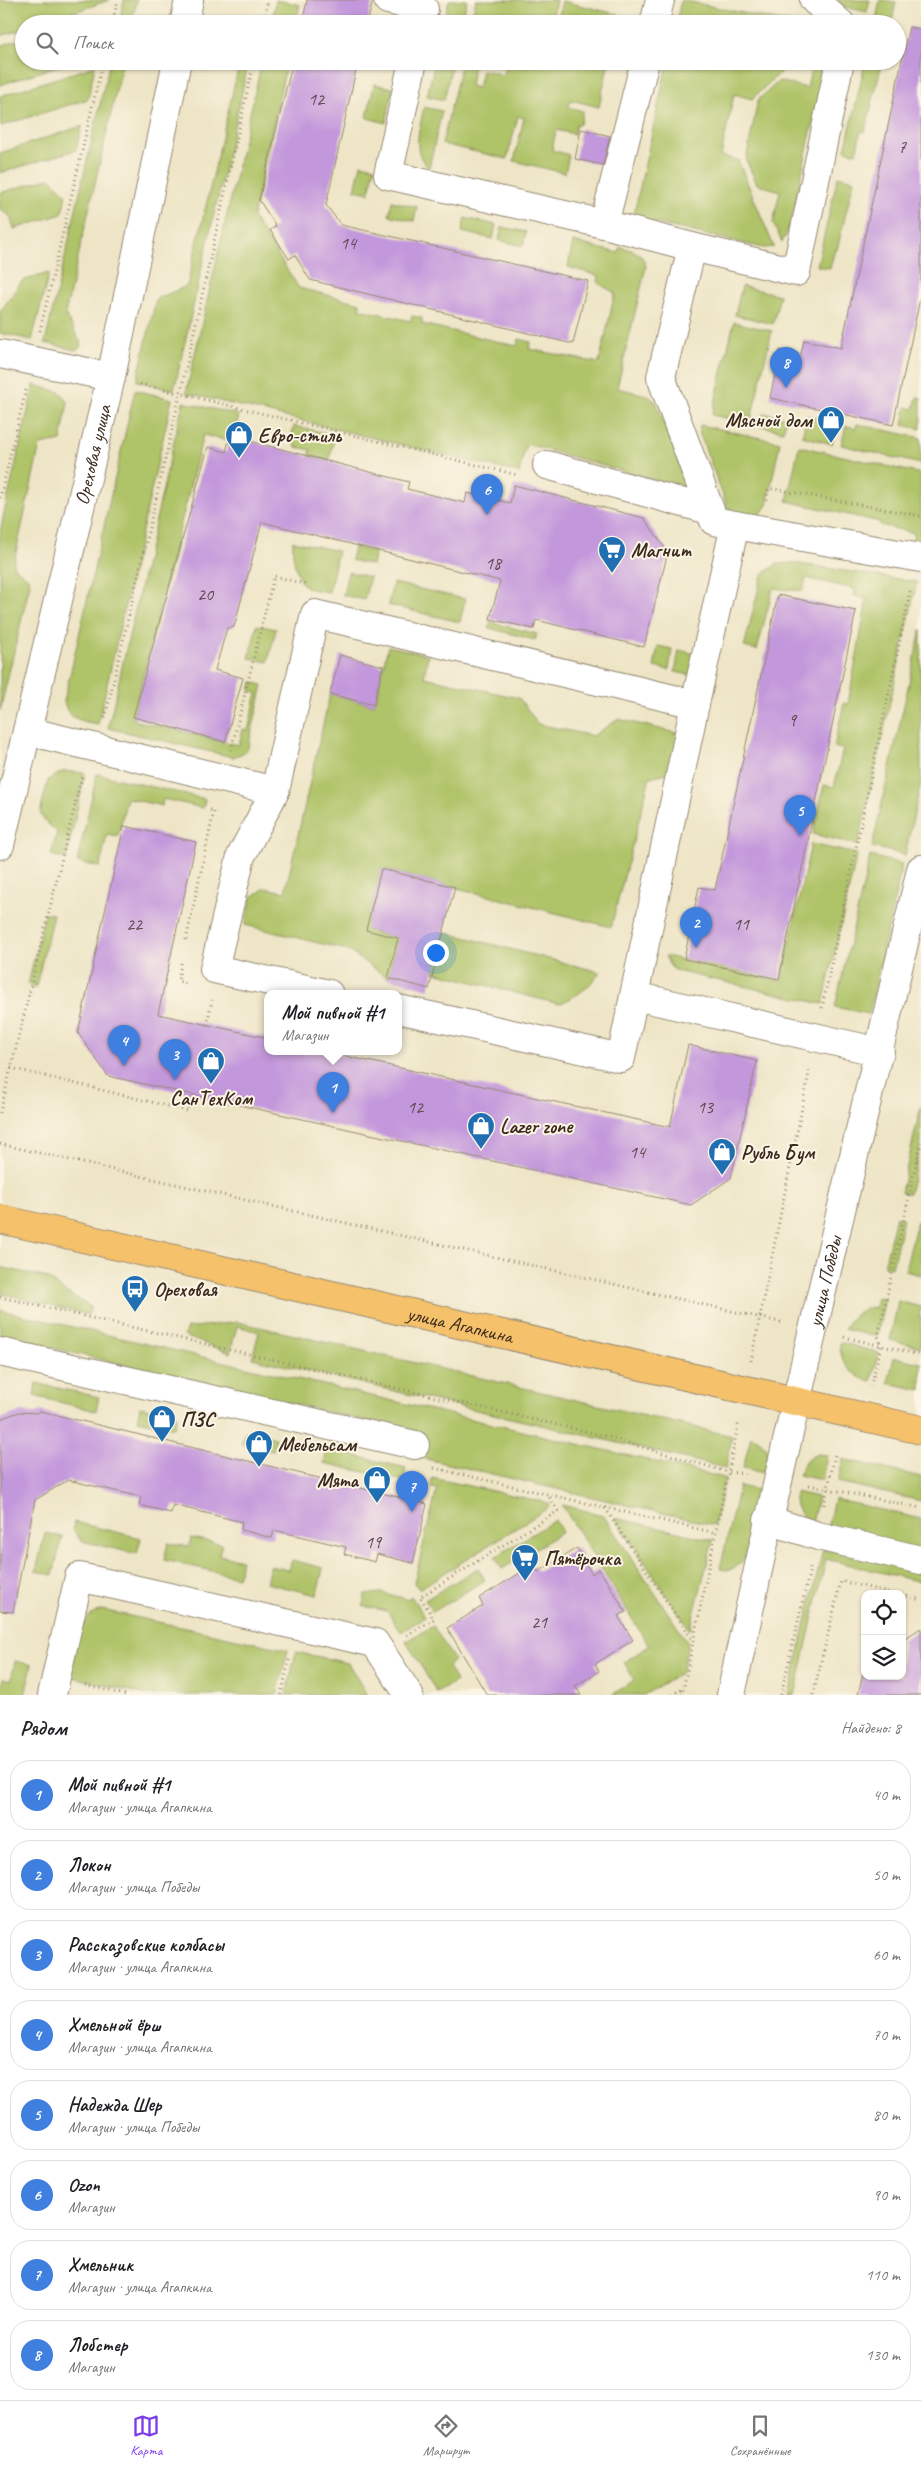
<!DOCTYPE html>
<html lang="ru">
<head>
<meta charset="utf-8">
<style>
	:root { --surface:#fff; --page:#f6f6f6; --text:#202124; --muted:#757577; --line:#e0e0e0; --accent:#7c3aed }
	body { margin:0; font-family:Caveat,sans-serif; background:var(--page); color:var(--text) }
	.controls { position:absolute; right:15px; bottom:15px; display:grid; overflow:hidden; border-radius:10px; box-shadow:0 1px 4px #0004 }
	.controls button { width:45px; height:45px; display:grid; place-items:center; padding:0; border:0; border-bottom:1px solid var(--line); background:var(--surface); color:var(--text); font:25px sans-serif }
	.you { position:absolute; left:435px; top:952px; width:18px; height:18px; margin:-12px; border:4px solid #fff; border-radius:50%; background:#1a73e8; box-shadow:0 0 0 8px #1a73e833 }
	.badge { display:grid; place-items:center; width:32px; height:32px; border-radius:50%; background:var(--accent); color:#fff; font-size:16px; font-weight:700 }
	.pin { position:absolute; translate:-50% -41px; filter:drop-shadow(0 1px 2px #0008) }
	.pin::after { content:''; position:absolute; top:26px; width:18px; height:15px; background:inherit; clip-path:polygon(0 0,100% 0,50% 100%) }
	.popup { position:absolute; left:264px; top:990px; width:138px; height:65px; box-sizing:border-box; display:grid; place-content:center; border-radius:10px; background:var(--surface); filter:drop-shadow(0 1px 4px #0005); font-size:16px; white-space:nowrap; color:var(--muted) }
	.popup b { font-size:19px; color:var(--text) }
	.popup::after { content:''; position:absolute; left:50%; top:100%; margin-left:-10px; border:10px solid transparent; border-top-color:var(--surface) }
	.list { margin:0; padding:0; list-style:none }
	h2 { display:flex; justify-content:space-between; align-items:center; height:65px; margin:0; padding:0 20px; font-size:21px }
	h2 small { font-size:16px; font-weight:400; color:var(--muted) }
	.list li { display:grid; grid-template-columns:32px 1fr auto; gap:15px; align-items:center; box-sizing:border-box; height:70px; margin:0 10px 10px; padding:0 10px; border:1px solid var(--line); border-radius:20px }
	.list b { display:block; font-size:19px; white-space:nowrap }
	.list p { margin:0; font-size:16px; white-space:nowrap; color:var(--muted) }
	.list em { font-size:16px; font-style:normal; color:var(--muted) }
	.icon { flex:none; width:28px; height:28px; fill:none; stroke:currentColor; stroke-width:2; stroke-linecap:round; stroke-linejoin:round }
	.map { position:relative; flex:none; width:921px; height:1695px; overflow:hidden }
	.search { position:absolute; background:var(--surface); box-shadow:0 1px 4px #0004; left:15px; right:15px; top:15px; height:55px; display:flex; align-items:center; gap:12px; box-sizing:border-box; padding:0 18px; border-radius:28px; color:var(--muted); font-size:19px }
	.sheet { height:705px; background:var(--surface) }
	nav { display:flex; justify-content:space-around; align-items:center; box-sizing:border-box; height:70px; border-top:1px solid var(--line); background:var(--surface); font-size:14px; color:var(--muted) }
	nav a { display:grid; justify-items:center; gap:2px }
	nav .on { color:var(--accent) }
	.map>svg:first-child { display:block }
	.green { fill:#afc367; stroke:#757642 }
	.building { fill:#c397db }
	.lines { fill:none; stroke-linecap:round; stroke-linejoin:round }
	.minor-casing { stroke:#948872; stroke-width:30 }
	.major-casing { stroke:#948872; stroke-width:30 }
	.path { stroke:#948872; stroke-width:3; stroke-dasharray:1 4; stroke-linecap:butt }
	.minor { stroke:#fff; stroke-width:28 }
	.major { stroke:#f5c16b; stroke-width:28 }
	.labels { text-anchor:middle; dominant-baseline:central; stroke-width:4; stroke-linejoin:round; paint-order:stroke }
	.number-label { font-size:18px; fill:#5d454d }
	.poi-label { font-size:20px; font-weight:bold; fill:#3b2a1e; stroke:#fcf5e5; text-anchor:start }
	.street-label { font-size:20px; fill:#3b2a1e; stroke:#fcf5e5 }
</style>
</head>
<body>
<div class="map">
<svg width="921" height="1695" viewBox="0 0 921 1695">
	<rect width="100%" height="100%" fill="#fcf5e5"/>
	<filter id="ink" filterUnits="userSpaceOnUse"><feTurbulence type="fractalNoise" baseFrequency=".02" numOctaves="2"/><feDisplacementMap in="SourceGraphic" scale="10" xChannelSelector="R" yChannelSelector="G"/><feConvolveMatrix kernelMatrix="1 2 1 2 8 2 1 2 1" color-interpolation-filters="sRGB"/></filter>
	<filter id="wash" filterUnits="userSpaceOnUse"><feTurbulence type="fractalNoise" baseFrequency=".0096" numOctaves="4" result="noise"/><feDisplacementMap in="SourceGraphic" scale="20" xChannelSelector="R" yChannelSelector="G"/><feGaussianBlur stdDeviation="1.12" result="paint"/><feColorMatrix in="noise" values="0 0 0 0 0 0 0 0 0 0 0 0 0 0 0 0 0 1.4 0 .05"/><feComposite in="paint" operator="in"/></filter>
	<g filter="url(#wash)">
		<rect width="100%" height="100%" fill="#eee5c6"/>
		<g class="green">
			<polygon points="0,0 110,0 38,24 24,24 24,29 0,36"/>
			<polygon points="124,0 137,0 131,24 119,24"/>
			<polygon points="276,0 300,5 295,24 271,24"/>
			<polygon points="449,0 467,0 463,16 446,13"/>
			<polygon points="476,0 556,0 551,24 470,24"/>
			<polygon points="681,0 797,24 676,24"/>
			<polygon points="832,0 870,0 867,12 841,6"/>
			<polygon points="880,0 896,2 892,21 887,20 886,24 875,24"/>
			<polygon points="562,1 617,14 623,18 625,24 557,24"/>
			<polygon points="24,38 24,61 73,61 0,85 0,46"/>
			<polygon points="110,61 123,61 65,314 81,343 80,348 75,350 45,343"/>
			<polygon points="240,61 249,61 174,390 137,381 156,299 187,286"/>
			<path d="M262 61H287L253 217 299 288 360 303V309L410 321 412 316 422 318V324L517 346 519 339 531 342 529 349 599 363 615 293 598 283 599 276 568 267 573 242 619 253 620 247C634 250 643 253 646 267L617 388 647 395 656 402 687 485 680 487 526 444 519 473 186 393Z"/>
			<polygon points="487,61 609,61 599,107 571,100 569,107 583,111 580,124 576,124 574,134 556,130 552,150 569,155 565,173 514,161 524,118 518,116 507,159 442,144 461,65 473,68 470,86 478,88 482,70 504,75 506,66"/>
			<polygon points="668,61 792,61 752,99 734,94 721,156 738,160 774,247 764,248 633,218"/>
			<polygon points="813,61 827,61 791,221 786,235 782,242 773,223 780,191 757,184 746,160 758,100 779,81 807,88"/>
			<polygon points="865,64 881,67 865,132 861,131 856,153 845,150"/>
			<polygon points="95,66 88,99 1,126 0,96"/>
			<polygon points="434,66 451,69 444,100 427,96"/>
			<polygon points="374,84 393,88 386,123 367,118"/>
			<path d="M424 107 442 111 429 168C410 152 420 128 424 107Z"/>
			<polygon points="82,126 76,150 0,173 0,153"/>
			<polygon points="361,164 375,167 369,193 355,190"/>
			<polygon points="838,176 854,180 837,250 835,249 830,268 817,266"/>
			<polygon points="50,178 66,194 62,214 14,229 10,216 0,210 0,193"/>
			<polygon points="392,201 417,207 414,221 389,215"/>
			<polygon points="465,218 496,225 493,239 462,232"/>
			<polygon points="502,227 526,232 523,246 499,240"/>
			<polygon points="49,273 32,340 0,333 0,312 22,281"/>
			<polygon points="742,286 780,295 773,324 735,315"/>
			<polygon points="734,322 772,331 750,423 712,415"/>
			<polygon points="34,385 60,392 68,402 61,441 40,445 13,566 28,578 30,584 0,711 0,531"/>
			<path d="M135 390 172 399 98 724C82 721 67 720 64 701Z"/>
			<polygon points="917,397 921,398 921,429 903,425 906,407 914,409"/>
			<polygon points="183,402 239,415 235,433 225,440 203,435 133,717 137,721 239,745 243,729 248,730 257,693 250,691 252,682 263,685 248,748 243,753 233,757 108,728"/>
			<polygon points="764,413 787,418 783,431 761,426"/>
			<polygon points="807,416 837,423 832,444 802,436"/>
			<polygon points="857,424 921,438 921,464 841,445 846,426 856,428"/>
			<polygon points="700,425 780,442 767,505 757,519 734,514 728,509 699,432"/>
			<polygon points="294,426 335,435 329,461 309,456 311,450 296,447 291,438"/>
			<polygon points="799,446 921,474 921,546 912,544 914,533 880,525 880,522 787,501"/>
			<path d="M293 541 338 551 329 592C322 591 311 590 306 587 296 580 291 552 293 541Z"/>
			<polygon points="354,547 375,552 372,565 351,560"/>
			<polygon points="793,563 917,582 858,845 813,834 824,785 834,787 843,749 834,747 844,703 848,704 867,599 854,596 855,589 806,578 803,591 773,588 757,650 744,647 762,575 777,564"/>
			<polygon points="348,572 370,577 364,600 343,595"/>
			<polygon points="393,583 465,599 460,622 388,605"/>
			<polygon points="490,622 537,634 535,640 489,628"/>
			<polygon points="257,625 276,629 268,662 249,658"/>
			<polygon points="921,630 921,782 905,855 872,847"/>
			<polygon points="388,646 428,655 424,677 519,698 538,724 593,736 618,719 681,734 671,772 650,777 611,927 382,869 366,930 398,938 388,978 347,950 245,925 252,897 265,888 285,892 330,694 374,705"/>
			<polygon points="658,646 672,649 669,670 654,667"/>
			<polygon points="679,650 699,655 695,676 675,672"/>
			<polygon points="64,771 85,773 66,859 51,855 57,832 44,820 40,813 48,780"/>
			<polygon points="97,774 205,799 203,808 163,799 162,806 127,798 118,836 107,834 100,867 77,862"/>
			<polygon points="811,844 857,854 823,1004 676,971 670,966 665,956 781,981"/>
			<polygon points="870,856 902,864 869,1014 835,1007"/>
			<polygon points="45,913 53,914 36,987 28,985"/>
			<path d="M444 932 600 972C589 988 577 996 559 1004L434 972Z"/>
			<polygon points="921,1106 921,1144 909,1194 901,1192"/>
			<polygon points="896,1216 903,1219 892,1267 884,1266"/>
			<polygon points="917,1221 921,1222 921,1275 905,1271"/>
			<polygon points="0,1267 48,1278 59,1288 91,1307 88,1315 0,1293"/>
			<path d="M877 1297 885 1298 877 1337 844 1329C850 1317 861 1308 875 1307Z"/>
			<polygon points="898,1301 921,1307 919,1317 921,1318 921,1347 890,1340"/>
			<polygon points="0,1310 725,1478 714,1525 418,1457 423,1434 0,1336"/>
			<polygon points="238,1322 732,1436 726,1468 252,1358 259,1332 237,1326 230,1353 184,1336 187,1328"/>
			<path d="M840 1342 879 1353 871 1382C852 1376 839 1363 840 1342Z"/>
			<polygon points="894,1357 921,1363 921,1390 888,1383"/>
			<polygon points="36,1383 99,1397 96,1411 34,1396"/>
			<polygon points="140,1407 177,1415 174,1428 137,1420"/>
			<polygon points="245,1431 276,1438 273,1451 241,1444"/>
			<path d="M751 1436C770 1444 770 1455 767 1474L743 1468Z"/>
			<polygon points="327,1449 406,1468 404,1481 324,1463"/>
			<polygon points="817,1454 827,1455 822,1480 798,1475 806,1460"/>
			<polygon points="843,1459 921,1477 921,1501 838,1482"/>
			<polygon points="432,1478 549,1503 548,1508 419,1589 414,1583 437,1489 431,1488"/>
			<path d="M739 1486 763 1491C757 1514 753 1578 720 1569Z"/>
			<path d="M795 1492 818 1497 812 1523C800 1516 793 1507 795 1492Z"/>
			<polygon points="834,1499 921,1519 921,1551 827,1529"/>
			<polygon points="562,1505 603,1515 688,1643 682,1672 644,1695 612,1695 634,1680 624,1662 649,1646"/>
			<polygon points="615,1518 713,1540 690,1630"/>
			<polygon points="555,1520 562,1532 502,1569 495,1557"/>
			<polygon points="74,1522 141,1538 137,1554 81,1541 73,1529"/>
			<polygon points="45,1533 62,1537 53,1575 36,1571"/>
			<polygon points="191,1538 222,1544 219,1555 242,1560 238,1577 164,1560 168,1543 189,1547"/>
			<polygon points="823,1549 921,1572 921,1582 826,1559 795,1695 789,1695"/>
			<polygon points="292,1560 323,1568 317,1595 266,1583 270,1566 289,1570"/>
			<polygon points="478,1568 485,1580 433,1612 425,1600"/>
			<polygon points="383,1593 407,1599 411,1596 425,1617 401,1632 387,1611 363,1606 365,1594"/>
			<path d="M102 1610 288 1650 277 1695H147L69 1676C75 1652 75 1617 102 1610Z"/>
			<polygon points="433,1626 454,1660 448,1667 456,1681 437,1693 406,1641"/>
			<polygon points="296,1652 348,1663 367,1695 286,1695"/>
			<polygon points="15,1661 32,1665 25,1695 0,1695 3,1678 11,1680"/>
		</g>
		<g id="blocks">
			<g class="building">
				<polygon points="307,0 373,0 367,24 302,24"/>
				<polygon points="909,27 921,29 921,294 893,425 770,398 780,350 801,354 804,340 841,348"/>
				<polygon points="293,61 358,61 326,205 341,225 588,281 573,344 310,280 295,255 289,259 270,230 276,226 259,200"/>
				<polygon points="581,129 610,136 603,165 575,159"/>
				<polygon points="230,436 409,482 407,489 465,503 467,493 510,503 514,485 644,518 668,552 644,647 536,620 534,629 490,619 500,581 262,522 234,627 227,628 215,670 243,678 225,742 133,717 208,447 226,452"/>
				<polygon points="778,595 856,611 779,979 684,959 699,887 715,890"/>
				<polygon points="340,655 383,666 374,705 330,694"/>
				<polygon points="124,826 196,842 158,1014 268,1038 268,1052 327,1052 670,1127 688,1045 757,1061 731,1178 691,1205 108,1076 78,1033"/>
				<polygon points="381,869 455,887 429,989 388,978 398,938 366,930"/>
				<polygon points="40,1411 427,1504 413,1563 377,1554 375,1562 344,1554 346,1547 274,1530 272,1538 241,1530 242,1522 173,1505 171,1513 139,1505 141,1497 68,1480 35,1500 13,1612 0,1611 0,1419 19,1412 36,1413"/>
				<polygon points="577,1548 592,1574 599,1569 626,1612 618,1616 633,1640 595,1664 599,1671 575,1686 581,1695 487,1695 447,1628 483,1606 479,1598 533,1565 538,1572"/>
				<polygon points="921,1628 921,1695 858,1695 865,1664 865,1676 902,1676 902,1640"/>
			</g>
		</g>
	</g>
	<g filter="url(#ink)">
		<use href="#blocks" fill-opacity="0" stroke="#948872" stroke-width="1"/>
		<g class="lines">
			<defs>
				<g id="minor">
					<polyline points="388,0 424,9"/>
					<polyline points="814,0 841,24"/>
					<polyline points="184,24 189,0"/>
					<polyline points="654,24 660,0"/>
					<polyline points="413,61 388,175 604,224 645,61"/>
					<polyline points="604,224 692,247 661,377 714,521 735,525"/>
					<polyline points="692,247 796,272 840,61"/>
					<polyline points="0,354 111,377"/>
					<polyline points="547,465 709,510"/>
					<polyline points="27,731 275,791 315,614 695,704 735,525 921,558"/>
					<polyline points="275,791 241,856 214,969 329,994"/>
					<path id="s1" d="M0 845 111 377 177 61"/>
					<polyline points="635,996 880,1052"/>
					<polyline points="398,1009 621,1058 695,704"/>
					<polyline points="0,1352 415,1445"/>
					<polyline points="768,1520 818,1536 921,1560"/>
					<polyline points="52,1695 79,1577 375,1643 409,1695"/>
					<path id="s2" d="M731 1695C789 1419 858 1145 921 869"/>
				</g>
				<g id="major">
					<path id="s3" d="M0 1219 921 1430"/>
				</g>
			</defs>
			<use href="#minor" class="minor-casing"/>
			<use href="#major" class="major-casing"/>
			<g class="path">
				<polyline points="112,24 118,0"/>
				<polyline points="263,24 268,0"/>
				<polyline points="40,331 103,61"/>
				<polyline points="140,384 518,475"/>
				<polyline points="0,498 26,390"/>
				<polyline points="766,500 769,488 921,516"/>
				<polyline points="105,718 180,395 254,61"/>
				<polyline points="231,750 274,576 305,584"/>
				<polyline points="186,940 214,811 210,810"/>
				<polyline points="181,963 178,981 188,984"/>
				<polyline points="822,1008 911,588"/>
				<polyline points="207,1025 212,1000"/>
				<polyline points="11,1068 188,1111 192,1094"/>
				<polyline points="0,1113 82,776"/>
				<polyline points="0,1144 784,1323"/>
				<polyline points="0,1297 601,1435 728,1472 749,1474"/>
				<polyline points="844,1337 921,1355"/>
				<polyline points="751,1361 810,1068"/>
				<polyline points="871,1386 881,1346 878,1336 921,1142"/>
				<polyline points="434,1468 716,1533"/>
				<polyline points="809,1485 921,1508"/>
				<polyline points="824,1505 835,1455"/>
				<polyline points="605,1508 693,1641"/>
				<polyline points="902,1595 921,1600"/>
				<polyline points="407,1635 434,1619 420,1597 558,1511 548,1495"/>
				<polyline points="85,1685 126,1695"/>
				<polyline points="281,1695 290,1656"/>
				<polyline points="672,1695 683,1688"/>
				<polyline points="682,1695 739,1421"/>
				<polyline points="781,1695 811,1565"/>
				<polyline points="813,1695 841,1581 895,1594"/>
			</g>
			<use href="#minor" class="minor"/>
			<use href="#major" class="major"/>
		</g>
	</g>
	<defs>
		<symbol id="shop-pin" viewBox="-11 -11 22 30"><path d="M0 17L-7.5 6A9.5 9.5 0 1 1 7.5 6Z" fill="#1f6fb2" stroke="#fcf5e5"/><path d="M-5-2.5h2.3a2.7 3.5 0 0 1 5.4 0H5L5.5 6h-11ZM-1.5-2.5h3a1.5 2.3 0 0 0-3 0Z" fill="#fff"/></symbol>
		<symbol id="supermarket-pin" viewBox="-11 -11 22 30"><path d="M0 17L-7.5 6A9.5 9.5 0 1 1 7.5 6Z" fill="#1f6fb2" stroke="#fcf5e5"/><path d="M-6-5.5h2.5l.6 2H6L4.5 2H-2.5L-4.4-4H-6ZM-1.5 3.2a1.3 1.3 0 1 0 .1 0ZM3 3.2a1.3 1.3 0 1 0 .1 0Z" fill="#fff"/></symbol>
		<symbol id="bus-pin" viewBox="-11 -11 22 30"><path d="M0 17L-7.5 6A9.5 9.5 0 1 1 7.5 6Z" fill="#1f6fb2" stroke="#fcf5e5"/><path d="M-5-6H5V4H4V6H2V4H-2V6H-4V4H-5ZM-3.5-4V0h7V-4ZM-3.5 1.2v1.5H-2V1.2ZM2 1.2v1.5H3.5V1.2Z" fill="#fff"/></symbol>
	</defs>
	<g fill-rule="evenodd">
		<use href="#shop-pin" x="815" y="404" width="32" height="43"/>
		<use href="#shop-pin" x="223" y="419" width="32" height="43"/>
		<use href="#supermarket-pin" x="596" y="534" width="32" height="43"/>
		<use href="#shop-pin" x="195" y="1045" width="32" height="43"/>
		<use href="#shop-pin" x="465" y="1110" width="32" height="43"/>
		<use href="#shop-pin" x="706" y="1136" width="32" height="43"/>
		<use href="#bus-pin" x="119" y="1273" width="32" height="43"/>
		<use href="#shop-pin" x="146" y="1403" width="32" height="43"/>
		<use href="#shop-pin" x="243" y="1428" width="32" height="43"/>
		<use href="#shop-pin" x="361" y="1464" width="32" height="43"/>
		<use href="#supermarket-pin" x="509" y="1542" width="32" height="43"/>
	</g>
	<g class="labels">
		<g class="number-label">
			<text x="316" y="99">12</text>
			<text x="902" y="147">7</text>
			<text x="348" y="243">14</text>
			<text x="493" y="563">18</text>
			<text x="205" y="594">20</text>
			<text x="792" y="720">9</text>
			<text x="134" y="924">22</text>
			<text x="741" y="924">11</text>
			<text x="415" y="1107">12</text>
			<text x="705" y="1107">13</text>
			<text x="637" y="1152">14</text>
			<text x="373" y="1542">19</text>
			<text x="539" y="1622">21</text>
		</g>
		<g class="poi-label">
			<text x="812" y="420" text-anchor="end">Мясной дом</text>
			<text x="258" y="435">Евро-стиль</text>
			<text x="631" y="550">Магнит</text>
			<text x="211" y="1098" text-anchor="middle">СанТехКом</text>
			<text x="500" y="1126">Lazer zone</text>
			<text x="741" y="1152">Рубль Бум</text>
			<text x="154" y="1289">Ореховая</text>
			<text x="181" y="1419">ПЗС</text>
			<text x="278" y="1444">Мебельсам</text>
			<text x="358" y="1480" text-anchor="end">Мята</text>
			<text x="544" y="1558">Пятёрочка</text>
		</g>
		<g class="street-label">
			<text stroke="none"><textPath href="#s1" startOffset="401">Ореховая улица</textPath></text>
			<text stroke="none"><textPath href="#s2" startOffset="424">улица Победы</textPath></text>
			<text stroke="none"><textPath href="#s3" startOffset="472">улица Агапкина</textPath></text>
		</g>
	</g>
</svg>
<div class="controls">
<button><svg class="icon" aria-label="locate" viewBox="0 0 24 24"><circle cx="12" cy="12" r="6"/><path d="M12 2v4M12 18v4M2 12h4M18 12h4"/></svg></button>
<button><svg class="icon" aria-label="layers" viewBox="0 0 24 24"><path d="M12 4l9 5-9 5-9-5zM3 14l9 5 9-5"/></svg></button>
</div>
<div class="you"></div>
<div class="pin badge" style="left:333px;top:1113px;background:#3f7fe0">1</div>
<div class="popup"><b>Мой пивной #1</b>Магазин</div>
<div class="pin badge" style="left:696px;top:948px;background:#3f7fe0">2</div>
<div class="pin badge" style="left:175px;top:1080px;background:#3f7fe0">3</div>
<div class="pin badge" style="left:124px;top:1066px;background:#3f7fe0">4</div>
<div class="pin badge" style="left:800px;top:836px;background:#3f7fe0">5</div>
<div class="pin badge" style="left:487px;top:515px;background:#3f7fe0">6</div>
<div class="pin badge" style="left:412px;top:1512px;background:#3f7fe0">7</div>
<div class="pin badge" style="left:786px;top:388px;background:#3f7fe0">8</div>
<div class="search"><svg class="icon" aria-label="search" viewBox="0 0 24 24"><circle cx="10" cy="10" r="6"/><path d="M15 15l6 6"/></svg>Поиск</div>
</div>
<section class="sheet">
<h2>Рядом<small>Найдено: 8</small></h2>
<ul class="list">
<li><span class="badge" style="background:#3f7fe0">1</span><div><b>Мой пивной #1</b><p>Магазин · улица Агапкина</p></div><em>40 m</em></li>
<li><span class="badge" style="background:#3f7fe0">2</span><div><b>Локон</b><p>Магазин · улица Победы</p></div><em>50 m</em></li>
<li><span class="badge" style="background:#3f7fe0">3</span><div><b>Рассказовские колбасы</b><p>Магазин · улица Агапкина</p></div><em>60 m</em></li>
<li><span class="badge" style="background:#3f7fe0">4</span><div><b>Хмельной ёрш</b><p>Магазин · улица Агапкина</p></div><em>70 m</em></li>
<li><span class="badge" style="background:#3f7fe0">5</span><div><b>Надежда Шер</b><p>Магазин · улица Победы</p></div><em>80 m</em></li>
<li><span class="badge" style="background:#3f7fe0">6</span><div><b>Ozon</b><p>Магазин</p></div><em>90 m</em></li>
<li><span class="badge" style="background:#3f7fe0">7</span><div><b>Хмельник</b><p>Магазин · улица Агапкина</p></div><em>110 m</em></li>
<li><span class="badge" style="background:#3f7fe0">8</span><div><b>Лобстер</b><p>Магазин</p></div><em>130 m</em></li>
</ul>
</section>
<nav>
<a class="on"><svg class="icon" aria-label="map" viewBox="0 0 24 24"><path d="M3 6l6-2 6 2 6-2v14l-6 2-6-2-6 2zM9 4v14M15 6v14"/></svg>Карта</a>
<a><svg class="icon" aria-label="directions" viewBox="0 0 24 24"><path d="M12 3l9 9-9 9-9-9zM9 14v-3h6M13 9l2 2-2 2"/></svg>Маршрут</a>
<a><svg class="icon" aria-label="saved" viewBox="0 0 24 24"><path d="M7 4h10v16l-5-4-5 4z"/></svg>Сохранённые</a>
</nav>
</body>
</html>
